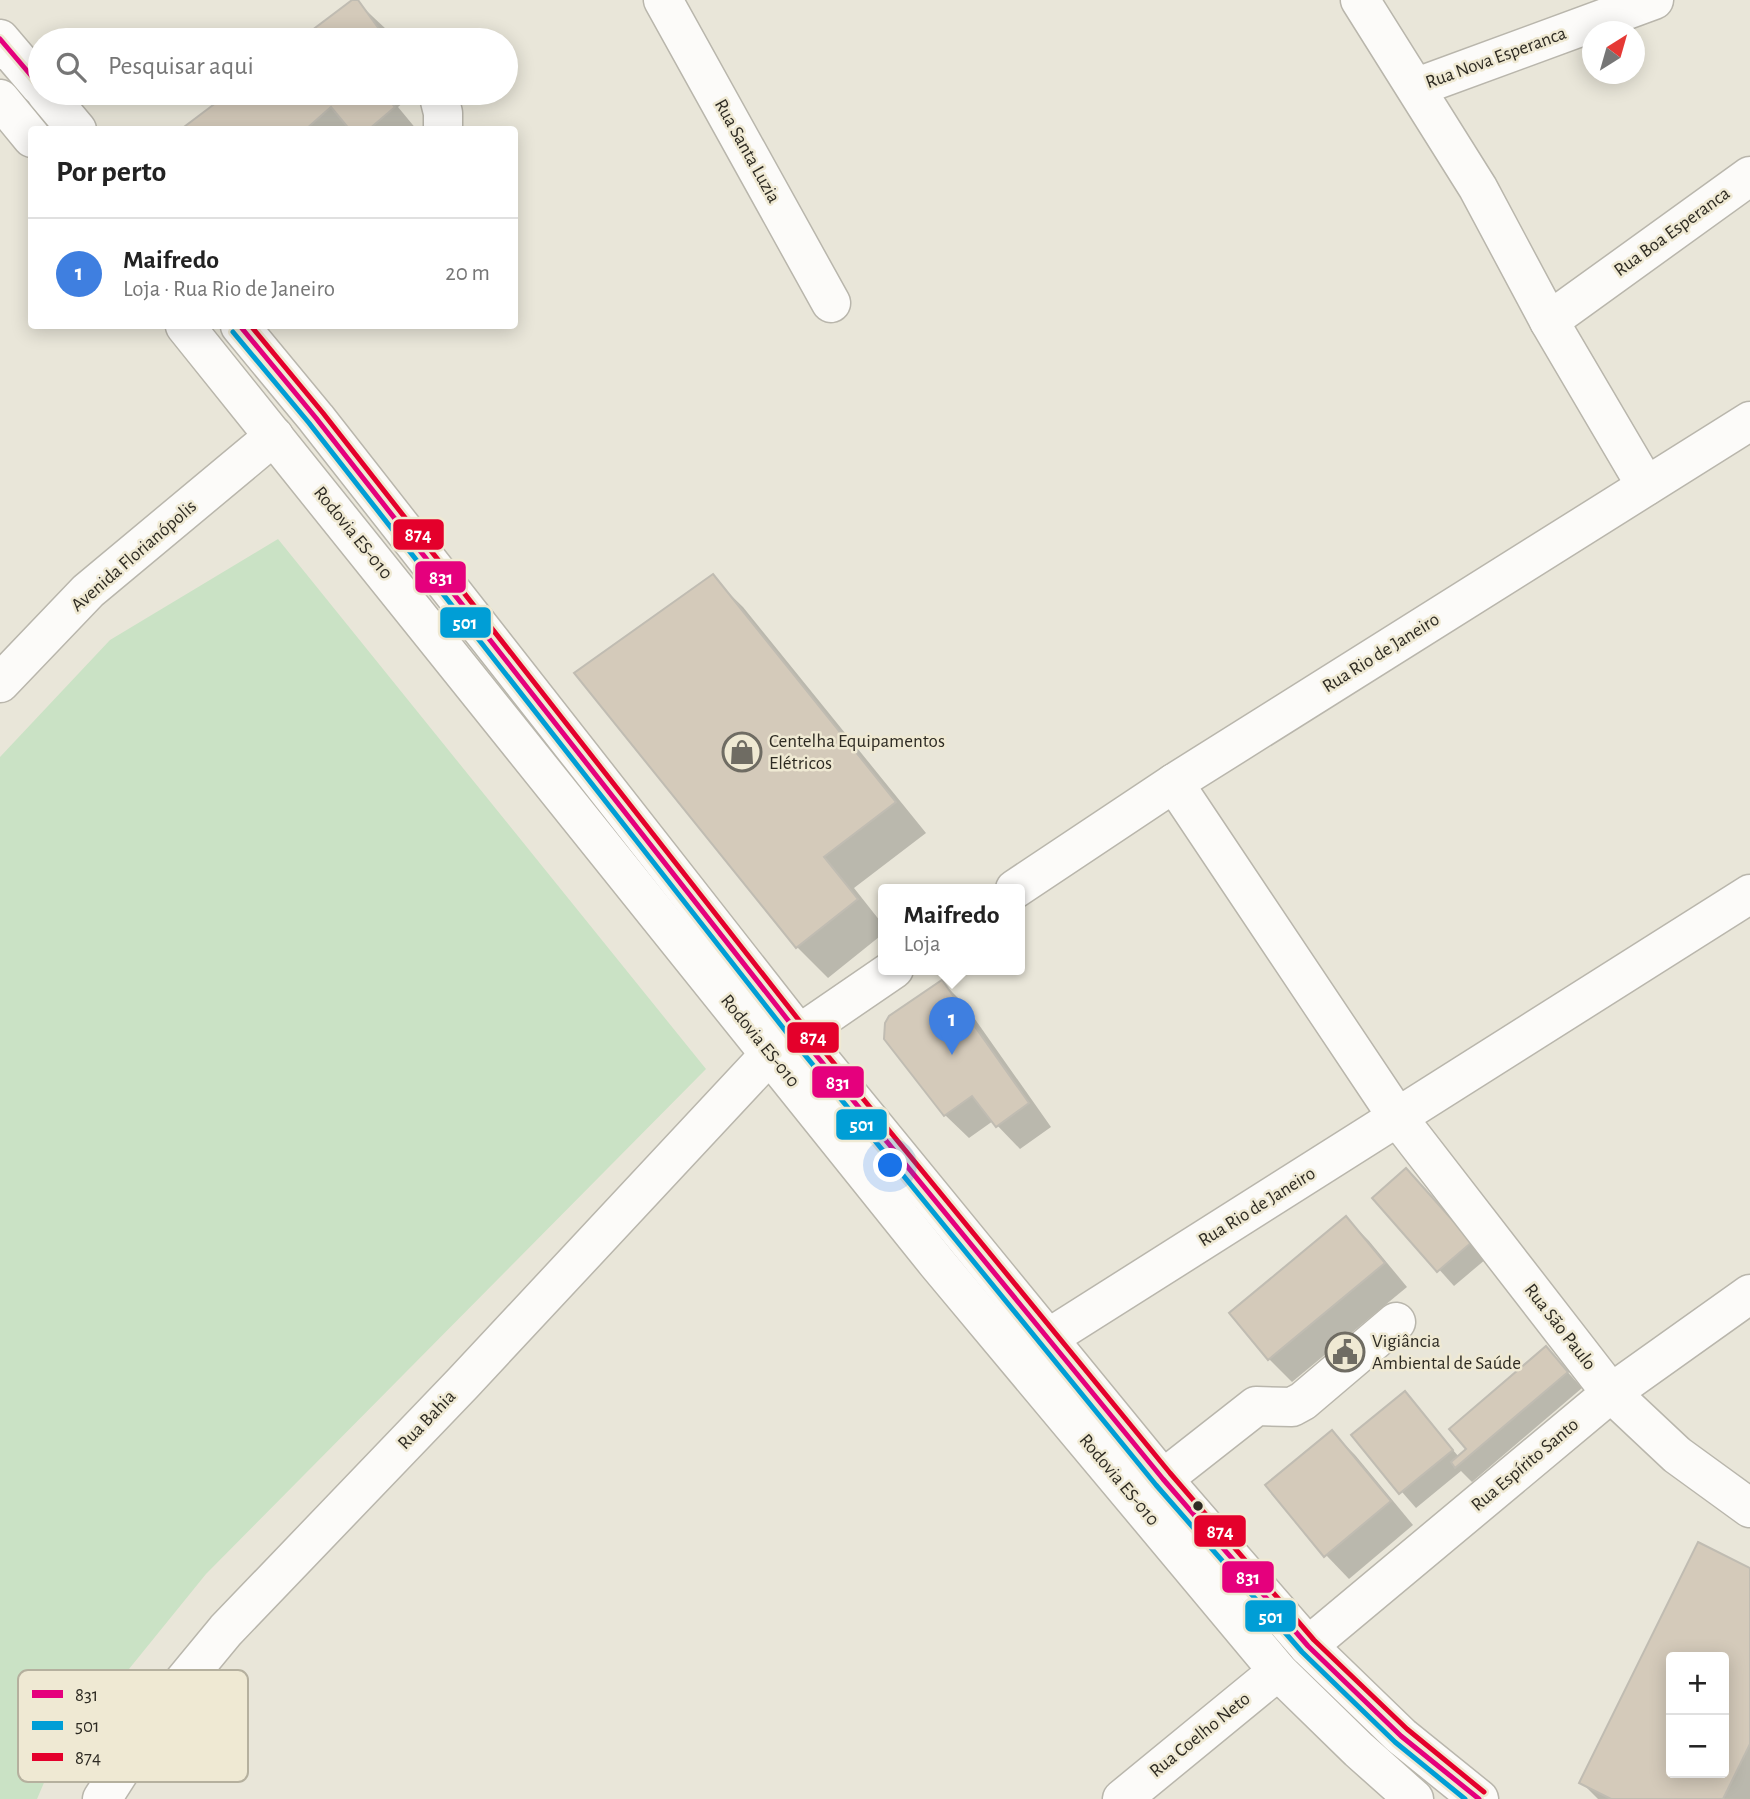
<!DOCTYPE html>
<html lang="pt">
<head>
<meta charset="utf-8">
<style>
	:root { --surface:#fff; --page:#f2f2f2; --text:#222; --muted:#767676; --line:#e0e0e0; --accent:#db2777 }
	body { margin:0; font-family:"Alegreya Sans",sans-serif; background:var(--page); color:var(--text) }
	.controls { position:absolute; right:21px; bottom:21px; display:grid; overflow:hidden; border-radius:7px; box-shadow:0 4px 18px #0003 }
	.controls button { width:63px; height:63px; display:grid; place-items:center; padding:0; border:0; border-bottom:2px solid var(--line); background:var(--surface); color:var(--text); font:35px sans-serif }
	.compass { position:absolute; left:1582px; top:21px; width:63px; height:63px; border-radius:50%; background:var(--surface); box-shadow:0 4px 18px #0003; rotate:37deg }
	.you { position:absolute; left:891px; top:1166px; width:24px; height:24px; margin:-18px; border:5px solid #fff; border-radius:50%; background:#1a73e8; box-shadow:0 0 0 10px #1a73e833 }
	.badge { display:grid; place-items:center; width:46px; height:46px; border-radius:50%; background:var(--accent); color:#fff; font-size:23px; font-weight:700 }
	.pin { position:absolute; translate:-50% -58px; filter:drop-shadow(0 2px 4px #0008) }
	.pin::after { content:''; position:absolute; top:37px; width:24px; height:21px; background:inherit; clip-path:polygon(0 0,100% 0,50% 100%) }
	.popup { position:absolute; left:878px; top:884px; width:147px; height:91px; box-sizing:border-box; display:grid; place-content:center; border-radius:7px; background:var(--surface); filter:drop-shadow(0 2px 5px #0005); font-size:23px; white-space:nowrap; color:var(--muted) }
	.popup b { font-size:26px; color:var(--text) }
	.popup::after { content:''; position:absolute; left:50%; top:100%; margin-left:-14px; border:14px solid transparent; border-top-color:var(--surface) }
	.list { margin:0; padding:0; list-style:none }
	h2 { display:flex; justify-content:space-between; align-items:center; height:91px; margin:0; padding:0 28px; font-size:30px }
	h2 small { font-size:23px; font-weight:400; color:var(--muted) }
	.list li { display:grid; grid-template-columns:46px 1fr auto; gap:21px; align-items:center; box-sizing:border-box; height:112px; padding:0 28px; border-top:2px solid var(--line) }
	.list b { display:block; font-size:26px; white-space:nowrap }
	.list p { margin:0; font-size:23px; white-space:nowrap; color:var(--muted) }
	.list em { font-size:23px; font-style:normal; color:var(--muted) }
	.icon { flex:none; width:38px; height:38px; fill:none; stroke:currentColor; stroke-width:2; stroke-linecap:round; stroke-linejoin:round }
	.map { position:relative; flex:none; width:1750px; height:1799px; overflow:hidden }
	.search { position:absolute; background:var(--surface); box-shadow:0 4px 18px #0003; left:28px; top:28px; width:490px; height:77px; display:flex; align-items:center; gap:18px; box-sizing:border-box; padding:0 24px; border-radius:38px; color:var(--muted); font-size:26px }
	.panel { position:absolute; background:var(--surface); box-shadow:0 4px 18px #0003; left:28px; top:126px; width:490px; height:203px; border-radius:7px }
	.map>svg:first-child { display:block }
	.green { fill:#cae2c5 }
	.shadow { fill:#0003; fill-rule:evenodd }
	.building { fill:#d4caba; stroke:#c0bcb2; stroke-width:2; fill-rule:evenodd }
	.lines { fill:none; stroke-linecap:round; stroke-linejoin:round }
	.minor-casing { stroke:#b9b6ac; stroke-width:41 }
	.major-casing { stroke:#b9b6ac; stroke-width:41 }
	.minor { stroke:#fcfbf9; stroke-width:38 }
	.major { stroke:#fcfbf9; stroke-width:38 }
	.bus-1-casing { stroke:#efe9d3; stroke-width:10 }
	.bus-2-casing { stroke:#efe9d3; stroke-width:10 }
	.bus-3-casing { stroke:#efe9d3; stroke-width:10 }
	.bus-1 { stroke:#e5007d; stroke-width:5 }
	.bus-2 { stroke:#009ed6; stroke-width:5 }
	.bus-3 { stroke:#e4002b; stroke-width:5 }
	.bus-dot { fill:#2e2b23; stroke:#efe9d3; stroke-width:2.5 }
	.labels { text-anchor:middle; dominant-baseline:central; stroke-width:5; stroke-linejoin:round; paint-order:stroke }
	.street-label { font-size:19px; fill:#2e2b23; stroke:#efe9d3 }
	.poi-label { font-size:19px; fill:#2e2b23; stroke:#efe9d3; text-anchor:start }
	.key { fill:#efe9d3; stroke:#b5b09e; stroke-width:2 }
	.key-label { font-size:19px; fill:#2e2b23 }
	.line-badge { stroke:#efe9d3; stroke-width:2.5 }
	.badge-label { font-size:19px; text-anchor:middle; font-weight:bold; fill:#fff }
</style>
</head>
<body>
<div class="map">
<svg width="1750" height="1799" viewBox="0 0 1750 1799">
	<rect width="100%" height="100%" fill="#e9e6d9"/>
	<polygon class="green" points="278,539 706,1069 206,1574 52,1764 37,1799 0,1799 0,757 110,640"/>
	<g class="shadow">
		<polygon points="355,0 387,30 394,40 302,40"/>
		<polygon points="232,93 415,93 398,107 417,130 183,130"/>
		<polygon points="712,577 743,607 926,833 854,888 884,926 884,933 828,978 797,947 576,674"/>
		<polygon points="942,982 965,1005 1051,1127 1020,1149 993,1121 969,1138 945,1115"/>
		<polygon points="1406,1170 1486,1259 1454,1286 1375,1198"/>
		<polygon points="1346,1218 1369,1241 1407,1287 1292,1382 1269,1359"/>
		<polygon points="1546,1348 1582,1388 1472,1482 1461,1471 1416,1508 1353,1436 1404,1393 1459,1457 1468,1449"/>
		<polygon points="1332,1432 1355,1455 1413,1525 1349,1579 1326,1555"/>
		<path d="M1699 1545 1750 1570V1799H1598L1581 1782ZM1671 1657H1724V1773H1671Z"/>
	</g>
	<g class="building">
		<polygon points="352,0 358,0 387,40 299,40"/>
		<polygon points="229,93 383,93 395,107 368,130 350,130 331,107 305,130 180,130"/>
		<polygon points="713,574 896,802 824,857 858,899 796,948 574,673"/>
		<polygon points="942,980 1029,1103 996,1127 972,1096 944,1116 884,1039 885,1023 889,1016"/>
		<polygon points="1406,1168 1472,1242 1437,1272 1372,1198"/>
		<polygon points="1346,1216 1385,1263 1268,1360 1229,1313"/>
		<polygon points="1546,1346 1568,1372 1455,1468 1451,1462 1466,1449 1449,1429"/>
		<polygon points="1405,1391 1453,1450 1399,1494 1351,1435"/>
		<polygon points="1332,1430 1391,1501 1324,1557 1265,1485"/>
		<path d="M1698 1542 1750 1568V1744L1723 1799H1611L1579 1783ZM1671 1657H1724V1773H1671Z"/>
	</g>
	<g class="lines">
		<defs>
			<g id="minor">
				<polyline points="663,0 831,303"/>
				<polyline points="1360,0 1478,188 1549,321 1750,176"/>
				<polyline points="1417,87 1654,0"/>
				<polyline points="438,93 443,113 443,130"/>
				<polyline points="1549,321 1646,486"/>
				<polyline points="0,683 88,591 274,436"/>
				<polyline points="1174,783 1398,1118 1611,1393 1677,1455 1750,1508"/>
				<polyline points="1015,889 1174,783 1750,421"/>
				<polyline points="1047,1339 1750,894"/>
				<polyline points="1163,1479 1256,1406 1292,1407 1303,1401 1396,1322"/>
				<polyline points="1308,1646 1611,1393 1750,1294"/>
				<polyline points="102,1799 155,1716 226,1630 463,1383 770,1054 894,969"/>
				<polyline points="1122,1799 1278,1671"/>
			</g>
			<g id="major">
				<polyline points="0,39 40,86"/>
				<polyline points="46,93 77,130"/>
				<polyline points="0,99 32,138"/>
				<polyline points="185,326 937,1263 1278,1671 1359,1750 1414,1799"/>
				<polyline points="240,326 316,418 798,1033 1163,1479 1308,1646 1401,1736 1479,1799"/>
			</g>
		</defs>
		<use href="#minor" class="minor-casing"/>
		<use href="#major" class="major-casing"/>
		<use href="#minor" class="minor"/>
		<use href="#major" class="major"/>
		<defs>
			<g id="bus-1">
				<polyline points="0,39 40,86"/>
				<polyline points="240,326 316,418 798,1033 1163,1479 1308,1646 1401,1736 1479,1799"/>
			</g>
			<polyline id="bus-2" points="233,332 309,423 791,1038 1156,1485 1302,1652 1395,1742 1465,1799"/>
			<polyline id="bus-3" points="251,326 323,413 805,1028 1170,1473 1314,1640 1407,1729 1484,1792"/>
		</defs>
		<use href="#bus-1" class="bus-1-casing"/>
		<use href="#bus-2" class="bus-2-casing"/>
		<use href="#bus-3" class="bus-3-casing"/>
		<use href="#bus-1" class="bus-1"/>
		<use href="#bus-2" class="bus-2"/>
		<use href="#bus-3" class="bus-3"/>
	</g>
	<defs>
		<symbol id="shop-ring" viewBox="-11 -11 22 22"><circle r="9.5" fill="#efe9d3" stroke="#6f6c63" stroke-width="1.5"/><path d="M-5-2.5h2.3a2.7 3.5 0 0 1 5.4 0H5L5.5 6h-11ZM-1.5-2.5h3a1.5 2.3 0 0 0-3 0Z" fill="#6f6c63"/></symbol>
		<symbol id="civic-ring" viewBox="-11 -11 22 22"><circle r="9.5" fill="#efe9d3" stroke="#6f6c63" stroke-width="1.5"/><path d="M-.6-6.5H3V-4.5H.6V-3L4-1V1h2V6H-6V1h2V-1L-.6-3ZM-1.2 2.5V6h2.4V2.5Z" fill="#6f6c63"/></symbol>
	</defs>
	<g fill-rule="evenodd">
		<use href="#shop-ring" x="720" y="730" width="44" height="44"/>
		<use href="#civic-ring" x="1323" y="1330" width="44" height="44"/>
	</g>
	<circle class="bus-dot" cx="1198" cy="1506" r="6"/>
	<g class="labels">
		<g class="street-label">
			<text transform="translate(1496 58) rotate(-20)">Rua Nova Esperanca</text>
			<text transform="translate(747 151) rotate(61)">Rua Santa Luzia</text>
			<text transform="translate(1672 232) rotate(-36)">Rua Boa Esperanca</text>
			<text transform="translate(353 533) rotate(51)">Rodovia ES-010</text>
			<text transform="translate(134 556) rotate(-41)">Avenida Florianópolis</text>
			<text transform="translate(1381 653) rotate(-32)">Rua Rio de Janeiro</text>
			<text transform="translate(760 1041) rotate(51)">Rodovia ES-010</text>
			<text transform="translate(1257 1207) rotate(-32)">Rua Rio de Janeiro</text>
			<text transform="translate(1560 1327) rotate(52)">Rua São Paulo</text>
			<text transform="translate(427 1420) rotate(-46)">Rua Bahia</text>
			<text transform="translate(1525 1465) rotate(-40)">Rua Espírito Santo</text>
			<text transform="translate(1119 1480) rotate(50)">Rodovia ES-010</text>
			<text transform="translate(1200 1735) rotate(-39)">Rua Coelho Neto</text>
		</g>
		<g class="poi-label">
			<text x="769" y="741">Centelha Equipamentos<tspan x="769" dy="22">Elétricos</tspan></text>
			<text x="1372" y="1341">Vigiância<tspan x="1372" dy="22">Ambiental de Saúde</tspan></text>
		</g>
	</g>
	<rect x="18" y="1670" width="230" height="112" rx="10" class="key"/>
	<rect x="32" y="1690" width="31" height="8" fill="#e5007d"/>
	<rect x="32" y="1721" width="31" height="9" fill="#009ed6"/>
	<rect x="32" y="1753" width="31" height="8" fill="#e4002b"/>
	<g class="key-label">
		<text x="75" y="1701">831</text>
		<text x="75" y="1732">501</text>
		<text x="75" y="1764">874</text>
	</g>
	<g class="line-badge">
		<rect x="392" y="518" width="53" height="33" rx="7" fill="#e4002b"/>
		<rect x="414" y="560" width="53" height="34" rx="7" fill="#e5007d"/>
		<rect x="439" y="606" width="53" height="33" rx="7" fill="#009ed6"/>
		<rect x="786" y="1021" width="54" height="33" rx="7" fill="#e4002b"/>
		<rect x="811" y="1065" width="54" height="34" rx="7" fill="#e5007d"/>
		<rect x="835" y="1108" width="53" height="33" rx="7" fill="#009ed6"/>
		<rect x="1193" y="1514" width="54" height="34" rx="7" fill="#e4002b"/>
		<rect x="1221" y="1560" width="54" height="34" rx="7" fill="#e5007d"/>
		<rect x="1244" y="1599" width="53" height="34" rx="7" fill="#009ed6"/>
	</g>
	<g class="badge-label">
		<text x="418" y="541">874</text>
		<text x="441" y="584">831</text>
		<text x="465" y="629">501</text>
		<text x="813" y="1044">874</text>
		<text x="838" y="1089">831</text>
		<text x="862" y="1131">501</text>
		<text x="1220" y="1538">874</text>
		<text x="1248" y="1584">831</text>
		<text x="1271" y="1623">501</text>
	</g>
</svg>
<div class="controls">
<button>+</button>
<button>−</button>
</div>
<svg class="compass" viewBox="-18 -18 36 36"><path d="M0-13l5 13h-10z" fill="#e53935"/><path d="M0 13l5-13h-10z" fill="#767676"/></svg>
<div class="you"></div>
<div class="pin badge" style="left:952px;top:1055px;background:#3f7fe0">1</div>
<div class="popup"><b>Maifredo</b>Loja</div>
<div class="search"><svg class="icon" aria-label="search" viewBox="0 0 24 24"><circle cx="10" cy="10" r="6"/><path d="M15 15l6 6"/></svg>Pesquisar aqui</div>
<section class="panel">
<h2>Por perto<small></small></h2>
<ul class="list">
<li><span class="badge" style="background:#3f7fe0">1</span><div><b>Maifredo</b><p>Loja · Rua Rio de Janeiro</p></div><em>20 m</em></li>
</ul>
</section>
</div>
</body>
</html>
